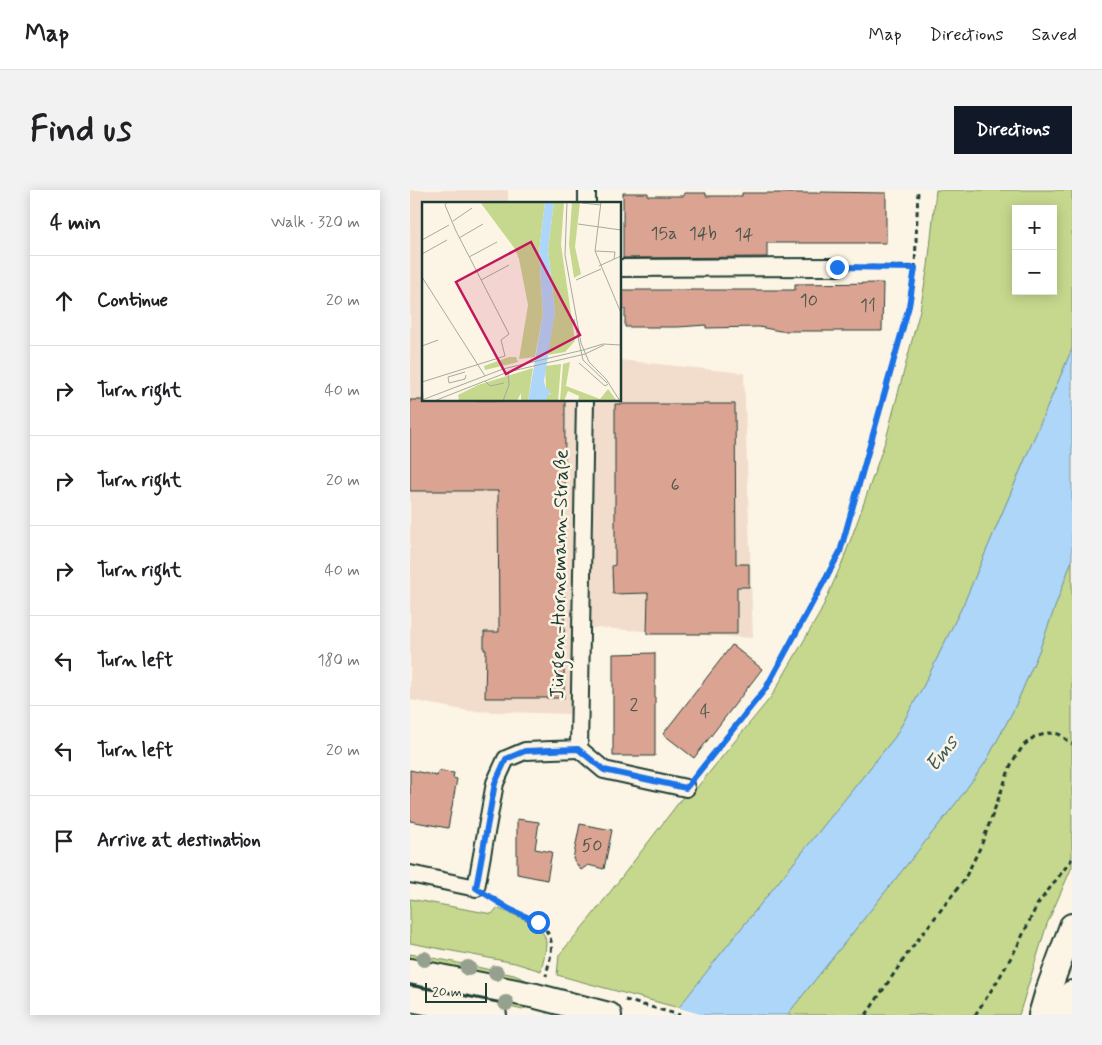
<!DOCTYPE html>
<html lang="en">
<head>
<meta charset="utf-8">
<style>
	:root { --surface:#fff; --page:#f2f2f2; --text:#202124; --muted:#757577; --line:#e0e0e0; --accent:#111827 }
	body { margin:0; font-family:Mynerve,sans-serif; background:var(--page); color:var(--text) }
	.controls { position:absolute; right:15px; top:15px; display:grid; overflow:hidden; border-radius:0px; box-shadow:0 2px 12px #0003 }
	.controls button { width:45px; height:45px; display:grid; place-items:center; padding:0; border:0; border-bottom:1px solid var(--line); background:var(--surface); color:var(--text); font:25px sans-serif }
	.scale { position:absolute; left:15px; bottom:12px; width:62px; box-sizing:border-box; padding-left:5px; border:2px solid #1f3d34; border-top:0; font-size:14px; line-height:18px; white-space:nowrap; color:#1f3d34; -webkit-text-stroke:4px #fcf5e5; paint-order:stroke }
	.stop { position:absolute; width:15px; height:15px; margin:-11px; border:4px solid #1a73e8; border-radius:50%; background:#fff }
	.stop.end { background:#1a73e8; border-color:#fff; box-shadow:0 1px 5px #0008 }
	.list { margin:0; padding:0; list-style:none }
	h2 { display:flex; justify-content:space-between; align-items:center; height:65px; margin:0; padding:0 20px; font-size:21px }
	h2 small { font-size:16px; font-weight:400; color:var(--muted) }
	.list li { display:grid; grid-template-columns:32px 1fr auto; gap:15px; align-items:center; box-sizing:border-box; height:90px; padding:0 20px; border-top:1px solid var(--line) }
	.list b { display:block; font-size:19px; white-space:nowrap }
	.list em { font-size:16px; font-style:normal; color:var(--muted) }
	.icon { flex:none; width:28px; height:28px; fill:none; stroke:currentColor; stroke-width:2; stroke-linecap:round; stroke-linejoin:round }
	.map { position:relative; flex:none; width:662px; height:825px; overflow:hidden; border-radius:0px }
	header { display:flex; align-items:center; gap:30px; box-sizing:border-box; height:70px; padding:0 25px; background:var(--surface); border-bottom:1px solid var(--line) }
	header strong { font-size:24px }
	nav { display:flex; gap:28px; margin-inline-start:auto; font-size:18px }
	.intro { display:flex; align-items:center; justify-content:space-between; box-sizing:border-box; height:120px; padding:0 30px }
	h1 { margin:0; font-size:35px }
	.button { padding:12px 22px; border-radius:0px; background:var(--accent); color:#fff; font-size:18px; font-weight:700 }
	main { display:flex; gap:30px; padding:0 30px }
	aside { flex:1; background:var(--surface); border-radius:0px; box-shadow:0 2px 12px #0003 }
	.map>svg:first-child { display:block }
	.built { fill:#f2ddcc }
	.green { fill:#c6d88d; stroke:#728a60; fill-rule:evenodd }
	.water { fill:#aed6f8; stroke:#7599aa }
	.pier { fill:#fcf5e5 }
	.building { fill:#dba492; stroke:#1f3d34 }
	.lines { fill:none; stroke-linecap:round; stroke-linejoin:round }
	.street-casing { stroke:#1f3d34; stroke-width:20 }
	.secondary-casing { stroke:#1f3d34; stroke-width:28 }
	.path { stroke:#1f3d34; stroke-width:3; stroke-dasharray:5 4; stroke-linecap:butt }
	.street { stroke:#fcf5e5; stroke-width:16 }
	.secondary { stroke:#fcf5e5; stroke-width:24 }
	.tree { fill:#95a18e }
	.route { stroke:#1a73e8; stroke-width:6 }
	.labels { text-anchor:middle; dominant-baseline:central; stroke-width:5; stroke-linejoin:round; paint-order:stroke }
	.number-label { font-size:18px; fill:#4e574c }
	.street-label { font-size:20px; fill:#1f3d34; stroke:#fcf5e5 }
	.water-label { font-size:21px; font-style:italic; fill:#3c5c5b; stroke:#fcf5e5 }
	.inset-road { fill:none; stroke:#a4ab9e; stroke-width:1 }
	.view { fill:#c2185b; fill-opacity:0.15; stroke:#c2185b; stroke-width:2.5 }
	.inset-edge { fill:none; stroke:#1f3d34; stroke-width:2.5 }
</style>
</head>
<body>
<header>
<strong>Map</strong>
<nav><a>Map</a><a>Directions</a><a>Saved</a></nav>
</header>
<div class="intro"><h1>Find us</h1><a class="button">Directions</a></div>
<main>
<aside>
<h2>4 min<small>Walk · 320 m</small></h2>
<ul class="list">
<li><svg class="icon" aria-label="ahead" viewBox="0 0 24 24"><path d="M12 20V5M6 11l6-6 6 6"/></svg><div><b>Continue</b></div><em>20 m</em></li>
<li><svg class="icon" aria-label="right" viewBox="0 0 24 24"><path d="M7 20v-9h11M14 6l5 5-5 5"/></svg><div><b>Turn right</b></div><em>40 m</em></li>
<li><svg class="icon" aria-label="right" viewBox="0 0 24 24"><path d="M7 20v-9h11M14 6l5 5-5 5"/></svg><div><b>Turn right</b></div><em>20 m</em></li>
<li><svg class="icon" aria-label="right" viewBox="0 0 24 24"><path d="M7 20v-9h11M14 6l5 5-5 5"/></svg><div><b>Turn right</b></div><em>40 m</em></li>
<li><svg class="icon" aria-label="left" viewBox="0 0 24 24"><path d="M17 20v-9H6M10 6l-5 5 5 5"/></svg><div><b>Turn left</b></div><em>180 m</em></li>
<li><svg class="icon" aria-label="left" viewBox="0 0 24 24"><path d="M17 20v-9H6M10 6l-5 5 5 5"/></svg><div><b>Turn left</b></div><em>20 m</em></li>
<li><svg class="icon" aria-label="arrive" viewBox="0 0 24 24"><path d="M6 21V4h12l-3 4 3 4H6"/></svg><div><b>Arrive at destination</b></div></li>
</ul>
</aside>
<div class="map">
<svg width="662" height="825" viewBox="0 0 662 825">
	<rect width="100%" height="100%" fill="#fcf5e5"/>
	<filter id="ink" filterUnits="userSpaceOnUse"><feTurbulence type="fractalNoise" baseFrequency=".02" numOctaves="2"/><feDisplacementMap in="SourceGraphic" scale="10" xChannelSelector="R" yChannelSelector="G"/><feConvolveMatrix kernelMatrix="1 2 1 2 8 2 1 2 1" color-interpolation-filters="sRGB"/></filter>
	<g filter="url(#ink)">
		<polygon class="built" points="0,0 98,0 98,14 14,14 14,210 210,210 210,170 334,183 343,448 171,437 160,524 58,521 0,510"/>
		<g class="green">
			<path d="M526 0H662V159L554 413 514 495 485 547 309 766 269 818 147 785 149 765 181 727 276 603 280 606 361 507 410 423 432 373 449 327 476 249 510 120 518 76ZM606 19H643V101H606Z"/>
			<polygon points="662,370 662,677 637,734 609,825 377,825 546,613 575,573 604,519 629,461"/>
			<path d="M0 709 82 724 87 718C103 725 137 733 136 754 136 763 132 773 131 781L105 773 0 753Z"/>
			<polygon points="0,764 34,770 104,785 121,792 32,775 0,770"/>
			<polygon points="44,799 118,815 113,820 44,805 42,802"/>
		</g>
		<polygon class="water" points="662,159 662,370 629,461 604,519 575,573 546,613 377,825 263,825 309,766 485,547 514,495 554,413"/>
		<polygon class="pier" points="266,817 269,818 293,825 261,825"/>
		<g class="building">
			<polygon points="411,2 476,3 476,53 357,53 357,67 213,68 213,3 238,3 238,6 274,6 274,3 296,3 296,6 332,6 332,3 411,3"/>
			<polygon points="473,93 472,141 370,141 349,137 296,138 296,135 268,137 215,137 215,119 210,119 210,100 385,100 385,94"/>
			<polygon points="0,210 155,210 154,508 75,508 76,460 74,460 74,442 89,442 88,301 0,301"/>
			<polygon points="205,214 325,214 326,374 339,374 339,397 327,397 327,444 237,444 238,403 203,404 202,376 205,375"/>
			<polygon points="322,455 352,479 284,568 253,544"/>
			<polygon points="245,463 245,566 203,566 203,464"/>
			<polygon points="0,580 27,586 28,581 44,583 43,588 47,589 38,638 0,631"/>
			<polygon points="107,629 129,632 125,659 142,662 137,690 107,684"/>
			<polygon points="170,634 202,640 194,679 178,675 171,680 163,669"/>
		</g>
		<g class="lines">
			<defs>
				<g id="street">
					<polyline points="177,14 177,0"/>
					<polyline points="210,78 427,77"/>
					<polyline points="169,559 194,580 276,598"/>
					<polyline points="0,684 66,698 85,593 96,569 115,561 169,559 175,210"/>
				</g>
				<g id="secondary">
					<polyline points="0,781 126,806 199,825"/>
					<polyline points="0,809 84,825"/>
					<polyline points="631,825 638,801 662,736"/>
					<polyline points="655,825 662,803"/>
				</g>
			</defs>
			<use href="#street" class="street-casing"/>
			<use href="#secondary" class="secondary-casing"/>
			<g class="path">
				<polyline points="443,77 504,77"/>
				<polyline points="287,584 356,498 430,362 499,116 505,77 508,0"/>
				<path d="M82 708C87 711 92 715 98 718 113 727 136 730 141 751 143 762 138 775 136 786"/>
				<polyline points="215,810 270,825"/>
				<polyline points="456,825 500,760 554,690 571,656 602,572 614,555 624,547 639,543 649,544 662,554"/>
				<polyline points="565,825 588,790 607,757 627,715 662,669"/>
			</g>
			<use href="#street" class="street"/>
			<use href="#secondary" class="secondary"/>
		</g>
		<g class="tree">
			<circle cx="14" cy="769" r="8"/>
			<circle cx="58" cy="778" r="8"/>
			<circle cx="86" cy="783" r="8"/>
			<circle cx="96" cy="813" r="8"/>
		</g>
	</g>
	<g class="lines" filter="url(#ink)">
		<polyline class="route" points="128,732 99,719 66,698 85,593 96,569 115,561 168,559 194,580 276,598 356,498 430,362 499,116 505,78 427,77"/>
	</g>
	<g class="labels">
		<g class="number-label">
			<text x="254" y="44">15a</text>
			<text x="293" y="44">14b</text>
			<text x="334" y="45">14</text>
			<text x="399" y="111">10</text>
			<text x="458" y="116">11</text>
			<text x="265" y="295">6</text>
			<text x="224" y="515">2</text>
			<text x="295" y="522">4</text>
			<text x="182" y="656">50</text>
		</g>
		<g class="street-label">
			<text transform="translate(150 384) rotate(-89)">Jürgen-Hornemann-Straße</text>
		</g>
		<g class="water-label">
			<text transform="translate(532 564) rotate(-52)">Ems</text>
		</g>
	</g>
	<g transform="translate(12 12)">
		<rect width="199" height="199" fill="#fcf5e5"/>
		<path d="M58 0H123L117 50 121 112 113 155 97 157 106 103 97 57 93 47ZM132 0H142L139 43 153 139 143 150 125 153 133 110 126 48ZM150 0H158L153 45 159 72 152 76 147 43ZM87 155H94L96 160 63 168 62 164ZM148 160 144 184 178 197 186 187 195 199H156L157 194 146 189 142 199H138L141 162ZM139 162 136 199H123L124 193 129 192 124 187 123 164ZM111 166 106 199H99V191L95 199H37L36 193 56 183Z" fill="#c6d88d"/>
		<path d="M123 0H132L126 48 133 110 122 179 124 187 129 189 123 199H106L121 112 117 50Z" fill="#aed6f8"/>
		<path class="inset-road" d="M145 0 143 53 159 141 167 160 184 177 198 199M179 0 173 49 199 111M160 1 179 3M31 19 50 6M156 22 199 28M37 36 61 22M0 38 27 23M173 49 193 50 192 57M0 52 25 38M47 55 75 40M177 64 199 54M0 75 63 174M59 78 87 63M154 78 179 67M152 117 161 158 185 181M0 144 16 138M161 148 181 142 199 143M163 152 182 143M157 161 183 184 186 182M43 170 26 175 27 181 43 177 44 173M0 179 1 198M63 179 68 184 82 181M0 180 83 154 79 138 87 132 34 29 23 3 25 0M0 198 81 167 161 148M12 199 86 170 163 152M81 199 87 183 86 170"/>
		<path class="view" d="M109 40 158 133 84 172 34 80Z"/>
		<rect width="199" height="199" class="inset-edge"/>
	</g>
</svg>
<div class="controls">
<button>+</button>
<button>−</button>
</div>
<div class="scale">20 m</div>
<div class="stop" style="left:128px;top:732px"></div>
<div class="stop end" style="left:427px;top:77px"></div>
</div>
</main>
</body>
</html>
